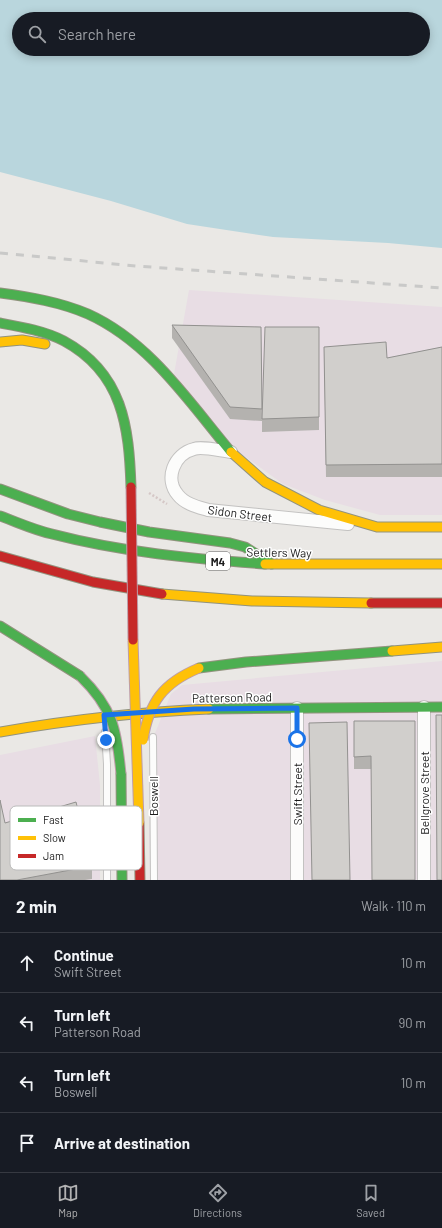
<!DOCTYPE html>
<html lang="en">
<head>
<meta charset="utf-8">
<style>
	:root { --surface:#171b24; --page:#242831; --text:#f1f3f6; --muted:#9ea1a6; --line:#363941; --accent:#b2b2b3 }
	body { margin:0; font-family:Barlow,sans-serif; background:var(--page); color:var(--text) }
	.stop { position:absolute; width:12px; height:12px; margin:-9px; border:3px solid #1a73e8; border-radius:50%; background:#fff }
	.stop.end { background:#1a73e8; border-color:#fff; box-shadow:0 1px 4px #0008 }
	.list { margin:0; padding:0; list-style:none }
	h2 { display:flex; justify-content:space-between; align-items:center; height:52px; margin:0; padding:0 16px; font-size:17px }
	h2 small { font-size:13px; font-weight:400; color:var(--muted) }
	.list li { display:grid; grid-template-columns:26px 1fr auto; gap:12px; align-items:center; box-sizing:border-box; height:60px; padding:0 16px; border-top:1px solid var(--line) }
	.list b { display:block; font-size:15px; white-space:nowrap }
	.list p { margin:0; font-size:13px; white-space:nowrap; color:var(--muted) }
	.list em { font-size:13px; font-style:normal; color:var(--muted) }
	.icon { flex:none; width:22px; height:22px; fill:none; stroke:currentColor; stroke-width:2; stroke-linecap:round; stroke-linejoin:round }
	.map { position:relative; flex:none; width:442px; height:880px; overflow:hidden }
	.search { position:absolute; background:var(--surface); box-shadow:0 2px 10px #0003; left:12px; right:12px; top:12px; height:44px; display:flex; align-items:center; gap:10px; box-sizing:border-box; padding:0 14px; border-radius:22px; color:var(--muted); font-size:15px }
	.sheet { height:292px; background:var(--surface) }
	nav { display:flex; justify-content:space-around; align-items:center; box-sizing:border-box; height:56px; border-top:1px solid var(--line); background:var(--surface); font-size:11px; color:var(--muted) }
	nav a { display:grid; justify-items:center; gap:2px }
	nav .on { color:var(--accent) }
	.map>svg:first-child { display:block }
	.industrial { fill:#e8dde4 }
	.water { fill:#b9d6dd; fill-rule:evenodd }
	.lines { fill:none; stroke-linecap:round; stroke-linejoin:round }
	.lane-casing { stroke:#c3c2c1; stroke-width:8 }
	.street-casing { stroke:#c3c2c1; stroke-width:14 }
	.fast-casing { stroke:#92937e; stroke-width:11 }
	.slow-casing { stroke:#92937e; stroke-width:11 }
	.jam-casing { stroke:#92937e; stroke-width:11 }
	.path { stroke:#d5c7c6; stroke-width:2.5; stroke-dasharray:2 2; stroke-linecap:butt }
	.lane { stroke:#fcfcfb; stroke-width:6 }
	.street { stroke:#fcfcfb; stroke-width:12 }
	.fast { stroke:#4caf50; stroke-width:9 }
	.slow { stroke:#ffc107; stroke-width:9 }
	.jam { stroke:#c62828; stroke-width:9 }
	.rail { stroke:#c9c9c8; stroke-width:3; stroke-dasharray:8 8; stroke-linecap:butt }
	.fast-bridge-casing { stroke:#be9da8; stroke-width:11; stroke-linecap:butt }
	.slow-bridge-casing { stroke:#be9da8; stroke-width:11; stroke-linecap:butt }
	.jam-bridge-casing { stroke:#be9da8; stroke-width:11; stroke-linecap:butt }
	.fast-bridge { stroke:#4caf50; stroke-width:9 }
	.slow-bridge { stroke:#ffc107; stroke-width:9 }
	.jam-bridge { stroke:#c62828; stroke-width:9 }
	.wall { fill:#b4b2af }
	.building { fill:#d1cfcc; stroke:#92918f }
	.route { stroke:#1a73e8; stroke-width:5 }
	.labels { text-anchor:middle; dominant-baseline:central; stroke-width:3; stroke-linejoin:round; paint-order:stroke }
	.shield { fill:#fff; stroke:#606060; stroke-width:1 }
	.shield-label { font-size:11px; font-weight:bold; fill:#1c1c1c }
	.street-label { font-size:12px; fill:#1c1c1c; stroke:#fff }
	.key { fill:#fff; stroke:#bbb; stroke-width:1 }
	.key-label { font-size:11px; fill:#1c1c1c }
</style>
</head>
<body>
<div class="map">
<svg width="442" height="880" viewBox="0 0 442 880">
	<rect width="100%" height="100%" fill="#eae8e5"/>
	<g class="industrial">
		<polygon points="189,290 442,307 442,515 380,515 325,500 283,484 229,445 174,374"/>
		<polygon points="442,661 442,880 150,880 149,835 153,738 171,694 182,685"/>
		<polygon points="95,736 100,785 100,880 0,880 0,755"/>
	</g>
	<path class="water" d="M0 0H442V248L388 243 273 237 187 224 111 201 0 172ZM19 19H423V49H19Z"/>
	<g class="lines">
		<defs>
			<g id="lane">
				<polyline points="105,732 107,764 107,880"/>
				<polyline points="153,737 154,880"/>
			</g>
			<g id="street">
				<path d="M231 452C221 451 202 446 194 449 174 454 164 479 178 495 185 504 198 507 208 510L348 524"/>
				<polyline points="424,707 424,880"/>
				<polyline points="297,880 297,708"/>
			</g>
			<g id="fast">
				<path d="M0 293C30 297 60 302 88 314 150 342 189 402 231 452"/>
				<path d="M0 323C22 327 45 331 64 341 123 373 129 427 131 487"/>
				<polyline points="0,489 68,514 100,522 149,532 230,543 245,547 272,564"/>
				<path d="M0 516C17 522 34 530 52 534 121 552 194 559 265 564"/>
				<polyline points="0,626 80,676"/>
				<polyline points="199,668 246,662 392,651"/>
				<polyline points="209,709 442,707"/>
				<polyline points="121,774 122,880"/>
			</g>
			<g id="slow">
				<polyline points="0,342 22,340 45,344"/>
				<polyline points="231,452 265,482 319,510 377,527 442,527"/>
				<polyline points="265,564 442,564"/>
				<polyline points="162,594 252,601 371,603"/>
				<polyline points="392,651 442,647"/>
				<path d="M0 732C69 720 138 712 209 709"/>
			</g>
			<g id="jam">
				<polyline points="0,556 93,582 162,594"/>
				<polyline points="371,603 442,603"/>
				<polyline points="139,823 140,880"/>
			</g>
		</defs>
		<use href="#lane" class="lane-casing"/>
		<use href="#street" class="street-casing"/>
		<use href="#fast" class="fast-casing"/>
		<use href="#slow" class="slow-casing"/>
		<use href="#jam" class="jam-casing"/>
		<polyline class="path" points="149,493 167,504"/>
		<use href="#lane" class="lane"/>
		<use href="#street" class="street"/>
		<use href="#fast" class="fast"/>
		<use href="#slow" class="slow"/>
		<use href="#jam" class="jam"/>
		<polyline class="rail" points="0,253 136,266 442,288"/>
		<defs>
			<path id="fast-bridge" d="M80 676C113 708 117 730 121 774"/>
			<g id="slow-bridge">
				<polyline points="133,640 139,823"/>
				<path d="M143 740C149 702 163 683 199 668"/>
			</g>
			<polyline id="jam-bridge" points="131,487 133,640"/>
		</defs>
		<use href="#fast-bridge" class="fast-bridge-casing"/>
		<use href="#slow-bridge" class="slow-bridge-casing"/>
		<use href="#jam-bridge" class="jam-bridge-casing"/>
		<use href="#fast-bridge" class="fast-bridge"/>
		<use href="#slow-bridge" class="slow-bridge"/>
		<use href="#jam-bridge" class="jam-bridge"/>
	</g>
	<g class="wall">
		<polygon points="172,325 261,327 262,421 230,419 172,338"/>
		<polygon points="319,327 319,430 262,432 262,419"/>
		<polygon points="324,347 387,358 442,347 442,477 326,477"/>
		<polygon points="354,721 415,721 371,769 354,769"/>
		<polygon points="5,823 92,866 92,879 85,880 0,880"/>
	</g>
	<g class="building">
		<polygon points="172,325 261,327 262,409 230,407"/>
		<polygon points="265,327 319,327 319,417 262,419"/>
		<polygon points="386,342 387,358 442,347 442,464 326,465 324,347"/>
		<polygon points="436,715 442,715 442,880 437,880"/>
		<polygon points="354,721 415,721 415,880 372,880 371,756 354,757"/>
		<polygon points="347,722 350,880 312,880 309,723"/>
		<polygon points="0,800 5,823 76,802 92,866 17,880 0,880"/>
	</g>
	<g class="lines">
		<polyline class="route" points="106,740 104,715 194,709 297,708 297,739"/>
	</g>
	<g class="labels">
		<rect class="shield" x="206" y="552" width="24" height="18" rx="3"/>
		<g class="shield-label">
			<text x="218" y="561">M4</text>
		</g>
		<g class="street-label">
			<text transform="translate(240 513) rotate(7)">Sidon Street</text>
			<text transform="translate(279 552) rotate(1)">Settlers Way</text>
			<text transform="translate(232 697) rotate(-1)">Patterson Road</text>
			<text transform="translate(424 793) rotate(-90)">Bellgrove Street</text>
			<text transform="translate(297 794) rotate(-90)">Swift Street</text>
			<text transform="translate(153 796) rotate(-90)">Boswell</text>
		</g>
	</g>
	<rect x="10" y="806" width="132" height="64" rx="6" class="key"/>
	<rect x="18" y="818" width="18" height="4" fill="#4caf50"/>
	<rect x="18" y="836" width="18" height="4" fill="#ffc107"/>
	<rect x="18" y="854" width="18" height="4" fill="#c62828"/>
	<g class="key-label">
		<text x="43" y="824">Fast</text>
		<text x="43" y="842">Slow</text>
		<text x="43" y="860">Jam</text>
	</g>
</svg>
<div class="stop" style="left:297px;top:739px"></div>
<div class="stop end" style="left:106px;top:740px"></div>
<div class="search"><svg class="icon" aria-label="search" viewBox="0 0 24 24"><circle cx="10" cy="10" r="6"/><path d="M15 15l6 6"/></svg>Search here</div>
</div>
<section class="sheet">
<h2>2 min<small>Walk · 110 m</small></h2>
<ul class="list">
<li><svg class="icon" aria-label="ahead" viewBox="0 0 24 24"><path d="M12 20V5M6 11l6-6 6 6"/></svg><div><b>Continue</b><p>Swift Street</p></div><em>10 m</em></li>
<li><svg class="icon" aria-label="left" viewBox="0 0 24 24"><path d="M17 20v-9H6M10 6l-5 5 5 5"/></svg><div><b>Turn left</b><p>Patterson Road</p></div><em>90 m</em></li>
<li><svg class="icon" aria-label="left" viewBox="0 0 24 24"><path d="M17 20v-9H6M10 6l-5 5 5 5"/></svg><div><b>Turn left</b><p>Boswell</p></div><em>10 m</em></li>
<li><svg class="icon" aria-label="arrive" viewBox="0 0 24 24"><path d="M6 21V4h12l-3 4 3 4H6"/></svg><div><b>Arrive at destination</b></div></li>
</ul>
</section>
<nav>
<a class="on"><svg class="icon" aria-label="map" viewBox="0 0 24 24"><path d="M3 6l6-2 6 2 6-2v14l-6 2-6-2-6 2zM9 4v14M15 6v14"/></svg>Map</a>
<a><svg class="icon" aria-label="directions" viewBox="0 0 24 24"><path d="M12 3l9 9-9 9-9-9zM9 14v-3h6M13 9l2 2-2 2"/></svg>Directions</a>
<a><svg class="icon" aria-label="saved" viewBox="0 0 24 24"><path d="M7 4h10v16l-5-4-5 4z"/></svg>Saved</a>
</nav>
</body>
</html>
